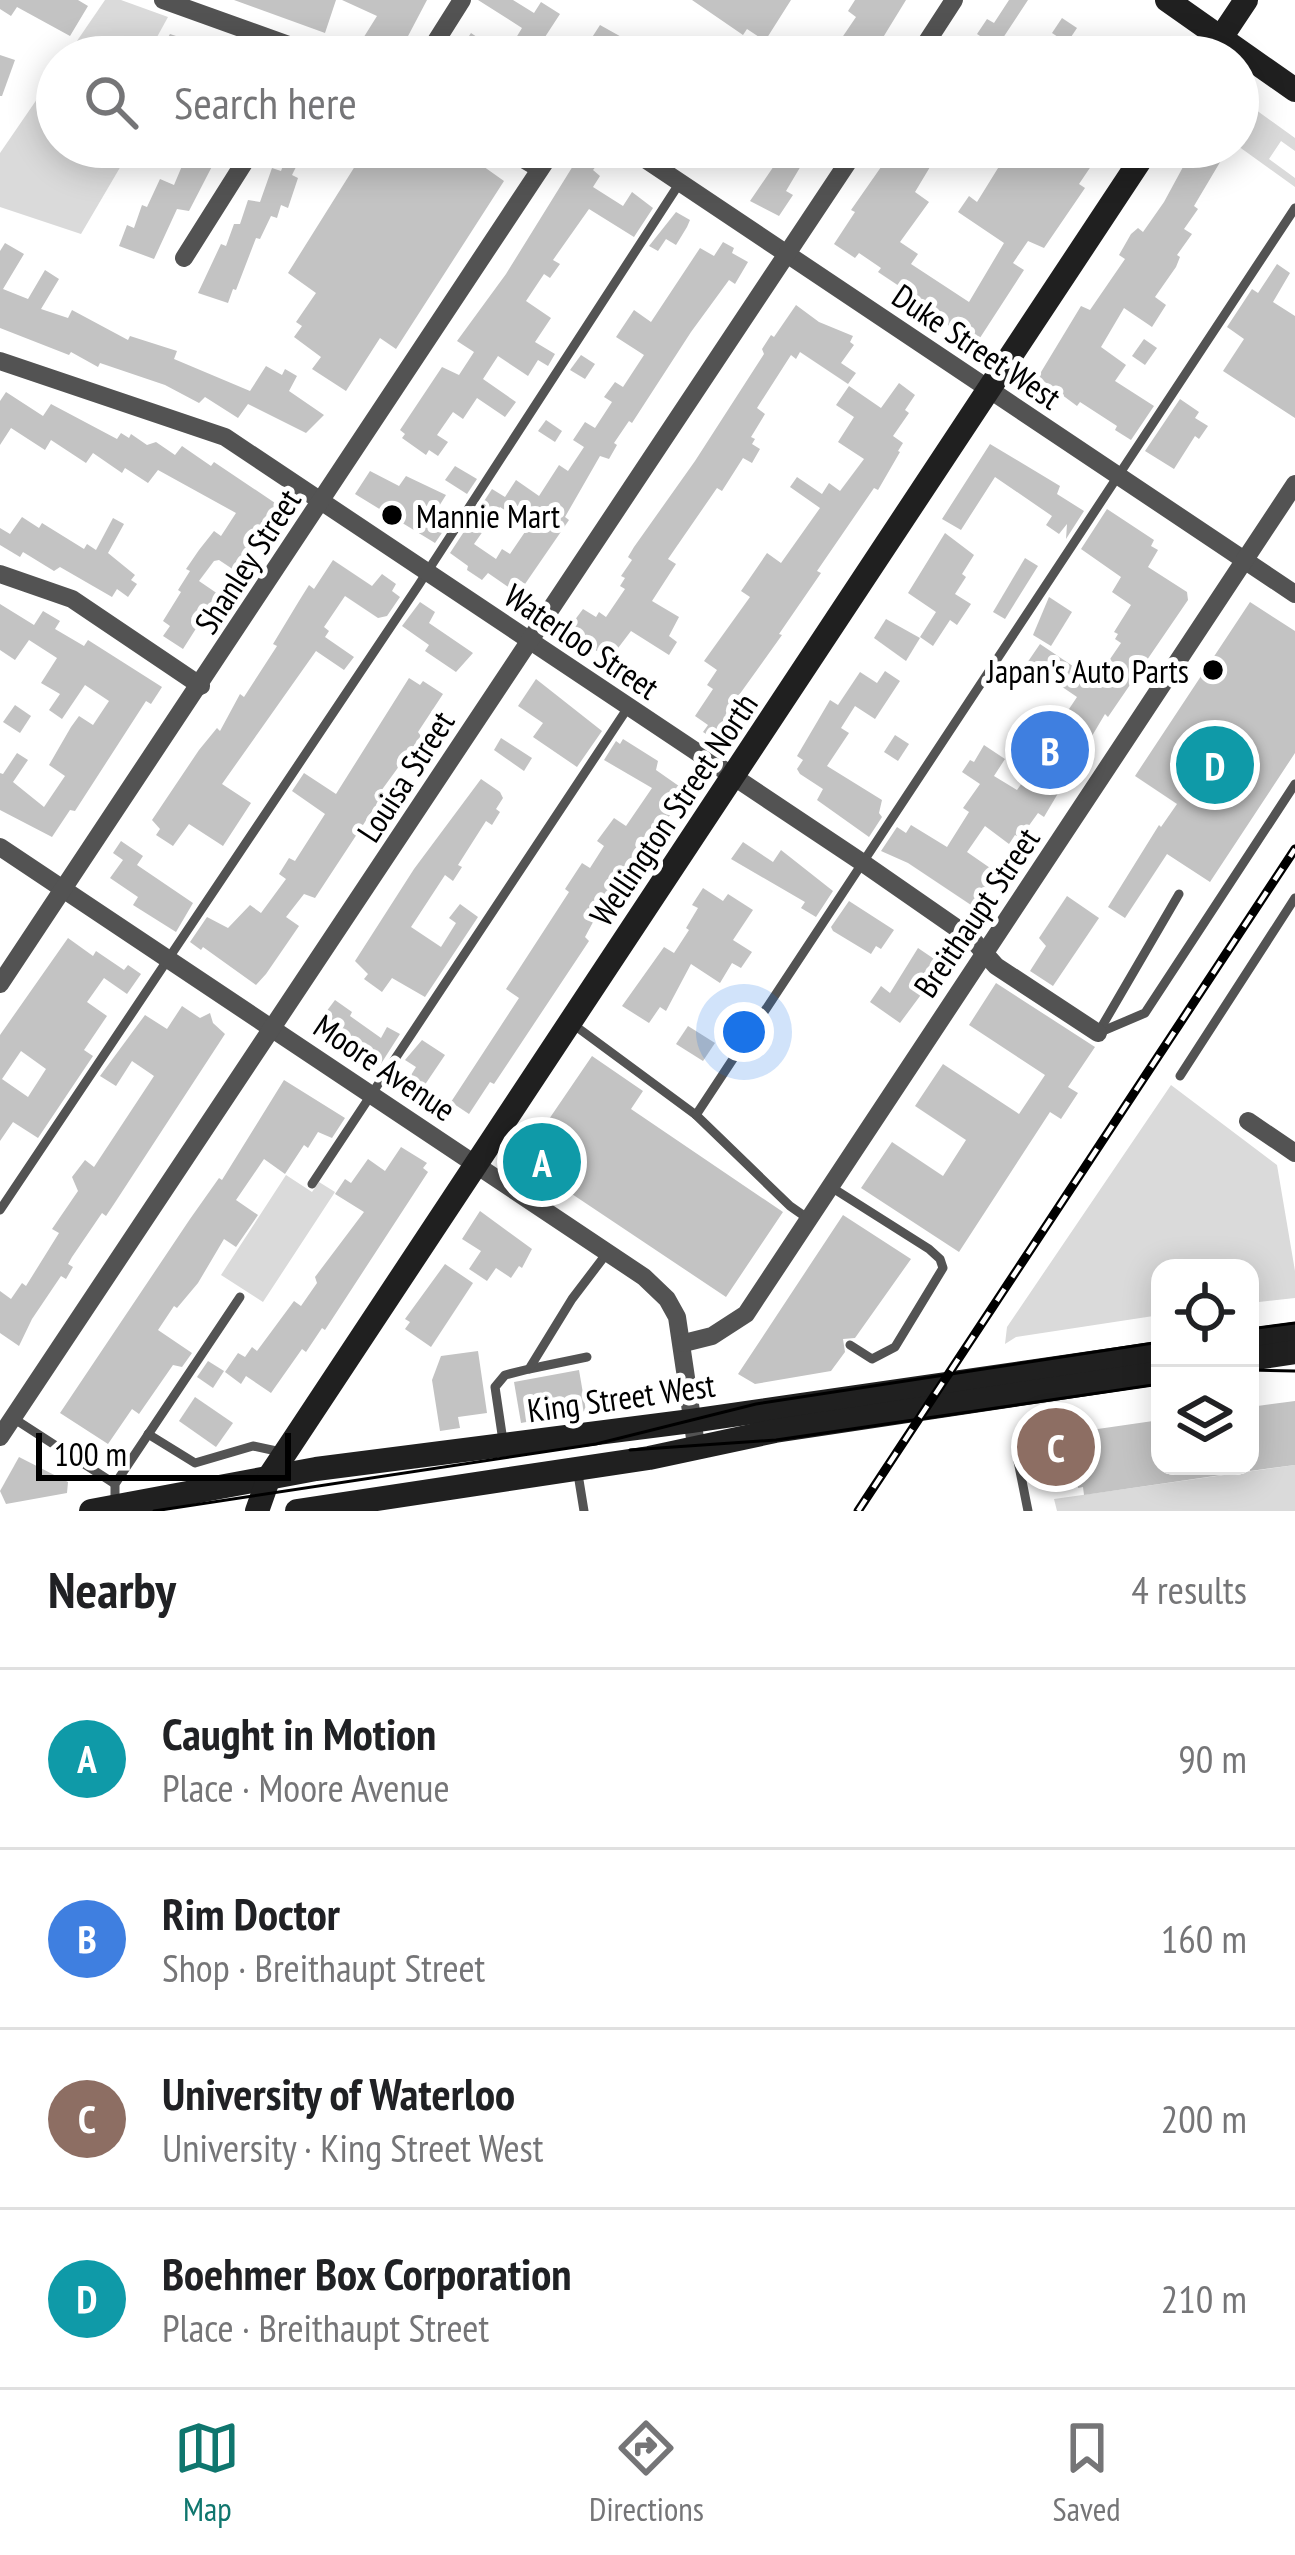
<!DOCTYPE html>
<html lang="en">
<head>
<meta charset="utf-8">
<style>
	:root { --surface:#fff; --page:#f6f6f6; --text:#202124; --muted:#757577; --line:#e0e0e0; --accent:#0f766e }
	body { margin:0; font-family:"PT Sans Narrow",sans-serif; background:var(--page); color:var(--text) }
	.controls { position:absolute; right:36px; bottom:36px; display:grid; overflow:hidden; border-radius:24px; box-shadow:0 6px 30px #0003 }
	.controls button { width:108px; height:108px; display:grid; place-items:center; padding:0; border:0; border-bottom:3px solid var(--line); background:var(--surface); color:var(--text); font:60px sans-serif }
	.scale { position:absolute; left:36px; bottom:30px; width:255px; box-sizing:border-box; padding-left:12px; border:6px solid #000; border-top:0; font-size:33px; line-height:42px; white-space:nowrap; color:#000; -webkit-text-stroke:9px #fff; paint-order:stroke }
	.you { position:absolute; left:744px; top:1032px; width:42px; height:42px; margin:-30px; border:9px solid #fff; border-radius:50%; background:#1a73e8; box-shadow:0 0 0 18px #1a73e833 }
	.badge { display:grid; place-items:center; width:78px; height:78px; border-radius:50%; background:var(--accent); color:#fff; font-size:39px; font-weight:700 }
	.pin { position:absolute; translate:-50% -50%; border:6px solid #fff; box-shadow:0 3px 12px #0006 }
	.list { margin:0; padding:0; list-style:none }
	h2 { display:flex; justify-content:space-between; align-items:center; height:156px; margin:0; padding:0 48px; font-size:51px }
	h2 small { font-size:39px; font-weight:400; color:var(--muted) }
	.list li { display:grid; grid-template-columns:78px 1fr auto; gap:36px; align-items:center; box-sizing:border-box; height:180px; padding:0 48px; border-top:3px solid var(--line) }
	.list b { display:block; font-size:45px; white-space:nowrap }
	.list p { margin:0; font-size:39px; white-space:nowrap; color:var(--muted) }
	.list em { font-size:39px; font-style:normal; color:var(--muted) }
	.icon { flex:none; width:66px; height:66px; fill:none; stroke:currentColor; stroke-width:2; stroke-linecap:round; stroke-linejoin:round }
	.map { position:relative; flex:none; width:1295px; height:1511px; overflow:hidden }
	.search { position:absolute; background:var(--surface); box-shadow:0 6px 30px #0003; left:36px; right:36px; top:36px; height:132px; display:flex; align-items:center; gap:30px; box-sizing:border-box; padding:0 42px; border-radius:66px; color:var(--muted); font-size:45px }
	.sheet { height:876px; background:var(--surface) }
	nav { display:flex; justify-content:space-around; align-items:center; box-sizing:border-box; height:168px; border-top:3px solid var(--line); background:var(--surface); font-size:33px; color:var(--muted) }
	nav a { display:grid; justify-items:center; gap:6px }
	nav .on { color:var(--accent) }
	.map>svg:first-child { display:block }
	.green { fill:#dadada }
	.building { fill:#c3c3c3; fill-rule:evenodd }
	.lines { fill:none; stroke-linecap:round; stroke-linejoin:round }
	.lane { stroke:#535353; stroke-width:9 }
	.street { stroke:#535353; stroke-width:18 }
	.secondary { stroke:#202020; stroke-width:24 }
	.tram { stroke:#000; stroke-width:3 }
	.rail-casing { stroke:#000; stroke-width:9 }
	.rail { stroke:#fff; stroke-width:4.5; stroke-dasharray:14; stroke-linecap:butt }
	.poi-dot { fill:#000; stroke:#fff; stroke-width:4.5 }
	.labels { text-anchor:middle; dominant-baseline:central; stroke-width:10; stroke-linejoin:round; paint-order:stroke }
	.street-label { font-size:33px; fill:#000; stroke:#fff }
	.poi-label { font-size:33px; fill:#000; stroke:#fff; text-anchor:start }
</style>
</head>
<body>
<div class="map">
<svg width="1295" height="1511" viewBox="0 0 1295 1511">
	<rect width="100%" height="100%" fill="#fff"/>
	<g class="green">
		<polygon points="105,0 121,0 168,17 146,57 66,57"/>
		<polygon points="57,70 57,147 132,147 81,234 0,207 0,153"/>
		<polygon points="1238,97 1295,138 1295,151 1281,141 1269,159 1295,178 1295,187 1238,146 1238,135 1252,114 1238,106"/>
		<polygon points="1171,1085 1277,1165 1295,1271 1295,1298 1250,1303 1250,1268 1160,1268 1160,1315 1016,1337 1005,1344 1007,1327"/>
		<polygon points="286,1175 312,1192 319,1182 335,1192 263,1302 221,1275"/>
		<polygon points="1295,1465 1295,1511 1057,1511 1054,1499"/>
	</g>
	<g class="building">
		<polygon points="0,0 78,0 88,6 70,36 17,7 11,16 0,9"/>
		<polygon points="234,0 336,0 325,33"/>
		<polygon points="342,0 427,0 397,57 382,53 362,40 377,16"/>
		<polygon points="478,0 513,0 534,13 541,2 560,14 545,37 576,57 447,57 460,38 465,42 471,33 505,56 522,28"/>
		<polygon points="692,0 791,0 765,41 747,29 743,35"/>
		<polygon points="855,0 906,0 871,57 855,57 837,45 856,17 848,11"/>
		<polygon points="1009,0 1028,0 997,47 977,34 987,19 994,23"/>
		<polygon points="1062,18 1077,28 1067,43 1052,33"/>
		<polygon points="600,25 625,39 614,57 590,57 599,44 591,39"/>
		<polygon points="170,34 176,36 209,57 156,57"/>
		<polygon points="0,55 15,60 2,96 0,96"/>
		<polygon points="190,147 222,147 189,211 177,209 154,259 119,246 127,225 134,228 142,205 147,207 160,179 174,185"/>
		<polygon points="290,147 306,147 292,175 298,178 288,208 281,205 277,218 271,216 260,239 256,238 236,290 233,289 228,303 198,293 221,244 226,246 234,224 240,224 248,200 260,202 272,168 281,171"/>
		<polygon points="367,147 456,147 504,181 396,349 380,338 346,391 312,369 321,357 294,337 302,326 296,322 316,293 288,273"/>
		<polygon points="683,147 727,147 713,166"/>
		<polygon points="756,147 806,147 804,152 808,154 786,191 793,195 779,216 750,201 778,160"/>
		<polygon points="895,147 920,147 936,157 915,192 929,202 900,242 918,254 911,264 969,302 1004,243 958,212 969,196 977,202 1003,160 984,147 1104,147 1079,184 1085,188 1044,248 1028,241 1013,263 1024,270 976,344 908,298 911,294 878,272 881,268 859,253 855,258 834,244 855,212 851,210"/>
		<polygon points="1188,147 1229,147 1194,206 1198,209 1184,229 1192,234 1177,255 1180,257 1176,267 1155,297 1166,305 1152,327 1124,308 1101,347 1126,365 1115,381 1154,406 1131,440 1115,430 1117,426 1080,402 1077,406 1038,377 1081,306 1090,310 1125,259 1119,255 1131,234 1138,228 1143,232 1164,202 1183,167 1177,163"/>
		<polygon points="581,153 598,164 593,170 600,176 593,187 623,206 632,192 653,208 634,237 589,209 553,260 560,264 550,278 544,274 526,301 551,318 535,342 555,354 548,366 538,360 528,376 498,356 483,379 516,402 505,417 477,398 463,419 453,412 437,435 448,442 438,456 429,450 426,455 402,438 405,434 400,430 442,367 459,375 474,352 457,341 506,274"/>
		<polygon points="676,212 690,220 687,227 676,245 666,239 658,251 649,246"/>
		<path d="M723 242 734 248 732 253 748 262 735 284 729 280 691 332 632 423 629 421 614 443 617 445 609 459 600 456 565 517 569 520 525 584 521 581 514 591 488 573 482 580 467 570 468 566 450 553 492 489 505 497 516 480 539 496 559 465 568 471 584 447 573 440 585 422 595 428 612 402 604 397 615 382 623 387 644 355 616 337 634 310 651 322 700 248 714 256ZM500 507 529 526 510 554 502 549 496 559 474 544Z"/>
		<polygon points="5,243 24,254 3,289 28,299 45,270 59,279 41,309 68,318 72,310 128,340 130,336 177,351 174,359 250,391 266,366 282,375 285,369 297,376 289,391 324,415 306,433 248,404 238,418 205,397 199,403 165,385 100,363 98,367 71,352 69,355 0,328 0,251"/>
		<polygon points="1277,264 1290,273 1273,302 1295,316 1295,418 1223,371 1244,339 1227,327 1252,289 1258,293"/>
		<polygon points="796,305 819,322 853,336 850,342 854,345 841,363 856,373 848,384 800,352 796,359 791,355 757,408 765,414 751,437 755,439 752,444 760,449 752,463 743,458 722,491 717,488 668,559 676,564 652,601 679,617 669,636 677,642 669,655 631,631 609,660 571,632 577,623 574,621 583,609 596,617 599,612 606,617 625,589 620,586 625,578 621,576 632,560 628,557 634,547 695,461 764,354 762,349 771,335 774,337"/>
		<polygon points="1144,339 1157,348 1145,365 1132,356"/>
		<polygon points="581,355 595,364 585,379 570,370"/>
		<polygon points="899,383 915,395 905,410 909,413 893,436 903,443 898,451 900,452 878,490 874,488 817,571 821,573 779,634 782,635 729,709 739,715 720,743 703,732 708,725 695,716 713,689 707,685 717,670 704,661 750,597 741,591 767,553 781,563 820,508 790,487 797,477 822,494 829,483 840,491 864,459 838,442 854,417 836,405 849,386 881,408"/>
		<polygon points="6,392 43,416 51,404 117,439 121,433 129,438 131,434 147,445 156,442 175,455 182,446 211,466 214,462 281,507 234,570 219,560 214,561 199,581 218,594 183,649 163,636 170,626 163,621 181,592 178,590 190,571 186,569 199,550 214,531 221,536 236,513 158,470 148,483 125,468 122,473 93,453 86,463 51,440 45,450 11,428 0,445 0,401"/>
		<polygon points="1180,399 1199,412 1195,418 1208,426 1199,439 1195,436 1174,469 1145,451"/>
		<polygon points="546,420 562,431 555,442 538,431"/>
		<polygon points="990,444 1060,486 1057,494 1084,511 1066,539 1067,524 1059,534 1046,525 1052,516 995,477 961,530 942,519"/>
		<polygon points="455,466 477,479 467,494 445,480"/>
		<polygon points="370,471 399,486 406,476 446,495 436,511 450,521 435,543 355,494"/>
		<polygon points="1107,509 1154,540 1151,546 1158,550 1148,567 1187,592 1188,600 1108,717 1105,714 1044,817 1038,813 1020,838 1015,835 1009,844 985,826 967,852 993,870 985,881 989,884 974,907 908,863 881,851 897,827 906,833 911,825 947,847 969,812 963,808 980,784 962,772 970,760 974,762 984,745 1005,759 994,776 1017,790 1037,762 1032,759 1046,738 1053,743 1069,722 1063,718 1077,697 1027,663 1040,644 1095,681 1121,643 1115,639 1118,634 1114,632 1131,605 1112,592 1121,577 1081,549"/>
		<polygon points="22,517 39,528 42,523 84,549 87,544 96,550 113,518 124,524 108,553 135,575 131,580 137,584 128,597 117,589 112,597 60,567 54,571 23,552 20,557 0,545 0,528 10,534"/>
		<polygon points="945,533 974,555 962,574 966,577 955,594 971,604 957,625 950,620 933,646 920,637 936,612 908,593"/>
		<polygon points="1025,558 1038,566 1005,619 993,612"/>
		<polygon points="333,560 372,586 382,574 396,584 392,591 400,597 387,616 378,618 345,596 324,627 329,631 325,637 354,657 344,670 316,651 222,784 251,803 223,846 189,824 173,846 156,835 160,829 152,820 199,750 217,728 220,731 240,694 244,697 277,646 273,644 299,601 309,585 314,589"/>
		<polygon points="1049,597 1072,612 1051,646 1033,635"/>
		<polygon points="420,602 435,612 429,623 473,653 456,672 425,651 429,645 402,626"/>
		<polygon points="1250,602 1295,631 1295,753 1210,882 1167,854 1125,918 1108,907 1159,825 1161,827 1177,804 1135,776"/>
		<polygon points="0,604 34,625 43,611 60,621 55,629 84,646 88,640 162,687 151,704 146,701 75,811 70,810 52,837 0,810 0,773 3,774 17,753 28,760 13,782 44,807 65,776 49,765 71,727 79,716 93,725 109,701 85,685 62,719 49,710 60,694 41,683 57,658 29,640 15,660 0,650"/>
		<polygon points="886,619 920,638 906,661 874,638"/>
		<polygon points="885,671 900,681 875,719 855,706 841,728 849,733 827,766 882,800 879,813 882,817 869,837 817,800 823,789 800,774 797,769 803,760 797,756 830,700 838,705 860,672 877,683"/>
		<polygon points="409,678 420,685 423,681 443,694 418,732 421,736 381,791 384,793 315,898 304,894 286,917 299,926 266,974 256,985 203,947 201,950 190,942 207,917 228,928 250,905 261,913 286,879 279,874 289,858 295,861 325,814 292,791 304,773 336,794"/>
		<polygon points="536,679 602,731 577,767 533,737 543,723 518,706"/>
		<polygon points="15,705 31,716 20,733 3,722"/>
		<polygon points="895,735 909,744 898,761 884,752"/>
		<polygon points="501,738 532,758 524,771 494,750"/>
		<polygon points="623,739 658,761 656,770 686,791 620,890 614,888 599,911 585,937 589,941 494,1084 490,1082 469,1114 451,1102 519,998 506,989 569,892 565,889 582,863 590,868 604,846 597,841 614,818 626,826 652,788 604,760 616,741 620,744"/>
		<polygon points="481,779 500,792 503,798 496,809 500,812 492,825 486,821 458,865 462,867 453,881 445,875 411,927 441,947 456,923 449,918 460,904 478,917 425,997 392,978 382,992 364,979 368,974 355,961 414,869"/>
		<polygon points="121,841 143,856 137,865 193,903 176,932 133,905 138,897 110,878 123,860 113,853"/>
		<polygon points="743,842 773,862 781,850 833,891 816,917 801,908 805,902 731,859"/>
		<polygon points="703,888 723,901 728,894 753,910 733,940 752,952 741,968 732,963 720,983 691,964 666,1011 660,1007 649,1023 622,1006 664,947 674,953 689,930 686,928 698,908 692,905"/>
		<polygon points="1067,896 1099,918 1053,986 1030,971 1046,946 1039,938"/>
		<polygon points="849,901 894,930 881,949 876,946 871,954 833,931 831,927"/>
		<path d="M68 938 93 956 96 951 124 970 128 965 141 974 127 994 104 978 87 1002 107 1016 84 1050 93 1056 38 1138 13 1122 0 1141V1035ZM21 1051 46 1069 28 1097 2 1079Z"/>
		<polygon points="918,948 943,965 900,1023 870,1002 881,986 890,993"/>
		<polygon points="996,983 1095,1047 1068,1087 1078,1093 1061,1119 1050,1112 959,1252 861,1188 892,1142 943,1176 966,1140 915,1106 943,1064 1019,1114 1045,1075 969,1025"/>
		<polygon points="335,1000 352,1012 350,1016 381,1038 387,1027 400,1034 377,1070 317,1024"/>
		<polygon points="182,1006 200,1018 210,1013 213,1023 225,1034 116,1201 106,1216 102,1213 72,1257 68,1264 73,1267 66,1279 61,1276 32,1319 19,1346 0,1333 0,1291 11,1299 22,1283 26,1286 59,1233 52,1229 78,1191 72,1177 85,1160 94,1167 154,1076 132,1061 116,1086 100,1076 145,1015 167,1029"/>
		<polygon points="688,1026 715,1043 703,1061 676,1044"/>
		<polygon points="422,1040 445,1055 422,1089 408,1080 416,1067 405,1060"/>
		<polygon points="592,1056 643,1091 631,1109 783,1212 726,1297 545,1176 569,1141 545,1125"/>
		<polygon points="284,1080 345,1118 332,1138 318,1132 308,1148 304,1145 285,1174 264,1159 236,1200 258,1215 236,1247 224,1239 198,1283 177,1308 174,1306 158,1330 192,1353 182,1367 173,1365 139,1414 132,1409 108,1444 60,1413 190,1219 219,1178 222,1180"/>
		<polygon points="401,1147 427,1163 423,1168 428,1172 325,1330 322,1328 306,1352 302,1349 271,1393 246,1376 241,1384 225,1372 238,1353 245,1357 252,1347 257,1351 294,1301 301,1306 317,1283 315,1277 364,1212 335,1194 345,1179 351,1183 368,1159 385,1171"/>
		<polygon points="480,1211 532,1249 522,1268 519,1266 511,1278 496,1268 487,1281 469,1269 481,1251 462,1239"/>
		<polygon points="843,1215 911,1259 855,1338 843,1339 845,1352 831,1371 755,1384 738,1374"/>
		<polygon points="445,1264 473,1283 431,1347 405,1329 410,1322 405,1319"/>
		<polygon points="478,1351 487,1413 458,1417 460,1428 440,1431 432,1380 441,1356"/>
		<polygon points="208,1361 224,1371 213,1388 197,1377"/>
		<polygon points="579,1370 586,1411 521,1423 514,1382"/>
		<polygon points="195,1397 233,1423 216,1447 179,1421"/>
		<polygon points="1295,1401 1295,1465 1250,1471 1250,1407"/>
		<polygon points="1160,1420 1160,1466 1227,1466 1228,1474 1084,1495 1083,1487 1078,1488 1070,1433"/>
		<polygon points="19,1457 68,1482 67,1493 6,1504 0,1491"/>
	</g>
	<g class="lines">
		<g class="lane">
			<polyline points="574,1025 696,1115 790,1206 810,1220"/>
			<polyline points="1098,1033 1145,1013 1295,784"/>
			<polyline points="1098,1033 1179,894"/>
			<polyline points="1180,1076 1295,898"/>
			<polyline points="696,1115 1295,208"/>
			<polyline points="312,1184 627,709"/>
			<polyline points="831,1187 929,1249 940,1259 943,1268 895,1347 872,1359 850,1345"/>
			<polyline points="0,1210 418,586 679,184"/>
			<polyline points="529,1369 587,1357"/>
			<polyline points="13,1418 115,1484"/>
			<polyline points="148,1434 195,1463 253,1446 281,1452"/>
			<polyline points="503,1441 495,1387 505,1375 529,1369 572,1299 607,1253"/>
			<polyline points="1018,1461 1028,1511"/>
			<polyline points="578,1474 584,1511"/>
			<polyline points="115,1501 115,1484 240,1297"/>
		</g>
		<g class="street">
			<polyline points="163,0 322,57"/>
			<polyline points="426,57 462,0"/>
			<polyline points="917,57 954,0"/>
			<polyline points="503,147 540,169"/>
			<polyline points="627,147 1295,594"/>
			<polyline points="184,258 254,147"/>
			<polyline points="0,361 225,437 863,863 971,938 996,966 1098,1033"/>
			<polyline points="0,574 72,599 201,686"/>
			<polyline points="0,847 644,1277 667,1299 677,1317 696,1445"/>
			<polyline points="0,984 555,147"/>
			<polyline points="1248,1121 1295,1153"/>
			<polyline points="684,1343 712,1336 746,1314 1295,484"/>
			<polyline points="0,1437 858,147"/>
		</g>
		<g class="secondary">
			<polyline points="1167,0 1295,90"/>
			<polyline points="1208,57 1246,0"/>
			<polyline points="1250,1340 1295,1334"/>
			<polyline points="1250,1359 1295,1352"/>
			<polyline points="91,1511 316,1469 691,1421 1160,1353"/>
			<polyline points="257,1511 269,1477 291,1444 1149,147"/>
			<polyline points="297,1511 649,1458 775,1431 1160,1373"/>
		</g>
		<g class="tram">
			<polyline points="1250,1329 1295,1323"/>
			<polyline points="1250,1370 1295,1371"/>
			<polyline points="630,1450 776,1440 1160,1384"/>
			<polyline points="154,1511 596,1444 756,1404 1160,1342"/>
		</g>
		<defs>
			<polyline id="rail" points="858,1511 1295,849"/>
		</defs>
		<use href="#rail" class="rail-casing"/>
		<use href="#rail" class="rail"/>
	</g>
	<g class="poi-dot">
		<circle cx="392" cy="515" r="12"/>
		<circle cx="1213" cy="670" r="12"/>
	</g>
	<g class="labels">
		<g class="street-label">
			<text transform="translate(977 346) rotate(34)">Duke Street West</text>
			<text transform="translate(247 561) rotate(-57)">Shanley Street</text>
			<text transform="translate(582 641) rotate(34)">Waterloo Street</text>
			<text transform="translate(405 776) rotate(-57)">Louisa Street</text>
			<text transform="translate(673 809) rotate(-56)">Wellington Street North</text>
			<text transform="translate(976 912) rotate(-56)">Breithaupt Street</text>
			<text transform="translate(385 1067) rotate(34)">Moore Avenue</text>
			<text transform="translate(621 1397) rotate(-8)">King Street West</text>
		</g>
		<g class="poi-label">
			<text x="416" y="515">Mannie Mart</text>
			<text x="1189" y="670" text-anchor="end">Japan's Auto Parts</text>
		</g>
	</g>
</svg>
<div class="controls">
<button><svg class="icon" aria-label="locate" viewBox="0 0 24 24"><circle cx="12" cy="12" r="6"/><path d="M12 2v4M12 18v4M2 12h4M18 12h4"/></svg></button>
<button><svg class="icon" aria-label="layers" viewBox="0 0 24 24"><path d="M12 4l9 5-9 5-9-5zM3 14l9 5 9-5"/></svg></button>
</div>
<div class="scale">100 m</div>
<div class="you"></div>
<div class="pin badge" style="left:542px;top:1162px;background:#0f9aa8">A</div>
<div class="pin badge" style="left:1050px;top:750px;background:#3f7fe0">B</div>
<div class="pin badge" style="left:1056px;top:1447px;background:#8d6e63">C</div>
<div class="pin badge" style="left:1215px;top:765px;background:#0f9aa8">D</div>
<div class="search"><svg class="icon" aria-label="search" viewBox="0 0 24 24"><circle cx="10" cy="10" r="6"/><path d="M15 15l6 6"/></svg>Search here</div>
</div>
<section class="sheet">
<h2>Nearby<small>4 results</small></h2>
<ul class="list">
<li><span class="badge" style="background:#0f9aa8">A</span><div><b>Caught in Motion</b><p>Place · Moore Avenue</p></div><em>90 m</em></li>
<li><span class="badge" style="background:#3f7fe0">B</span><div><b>Rim Doctor</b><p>Shop · Breithaupt Street</p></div><em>160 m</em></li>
<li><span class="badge" style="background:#8d6e63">C</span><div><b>University of Waterloo</b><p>University · King Street West</p></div><em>200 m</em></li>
<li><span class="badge" style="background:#0f9aa8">D</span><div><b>Boehmer Box Corporation</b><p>Place · Breithaupt Street</p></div><em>210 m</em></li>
</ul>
</section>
<nav>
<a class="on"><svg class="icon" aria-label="map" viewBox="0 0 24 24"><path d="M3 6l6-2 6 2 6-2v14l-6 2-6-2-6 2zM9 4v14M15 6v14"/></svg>Map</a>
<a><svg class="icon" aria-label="directions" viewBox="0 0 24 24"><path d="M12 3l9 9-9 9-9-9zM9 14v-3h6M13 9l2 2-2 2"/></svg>Directions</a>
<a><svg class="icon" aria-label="saved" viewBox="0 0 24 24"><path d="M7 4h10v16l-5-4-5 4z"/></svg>Saved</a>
</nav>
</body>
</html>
